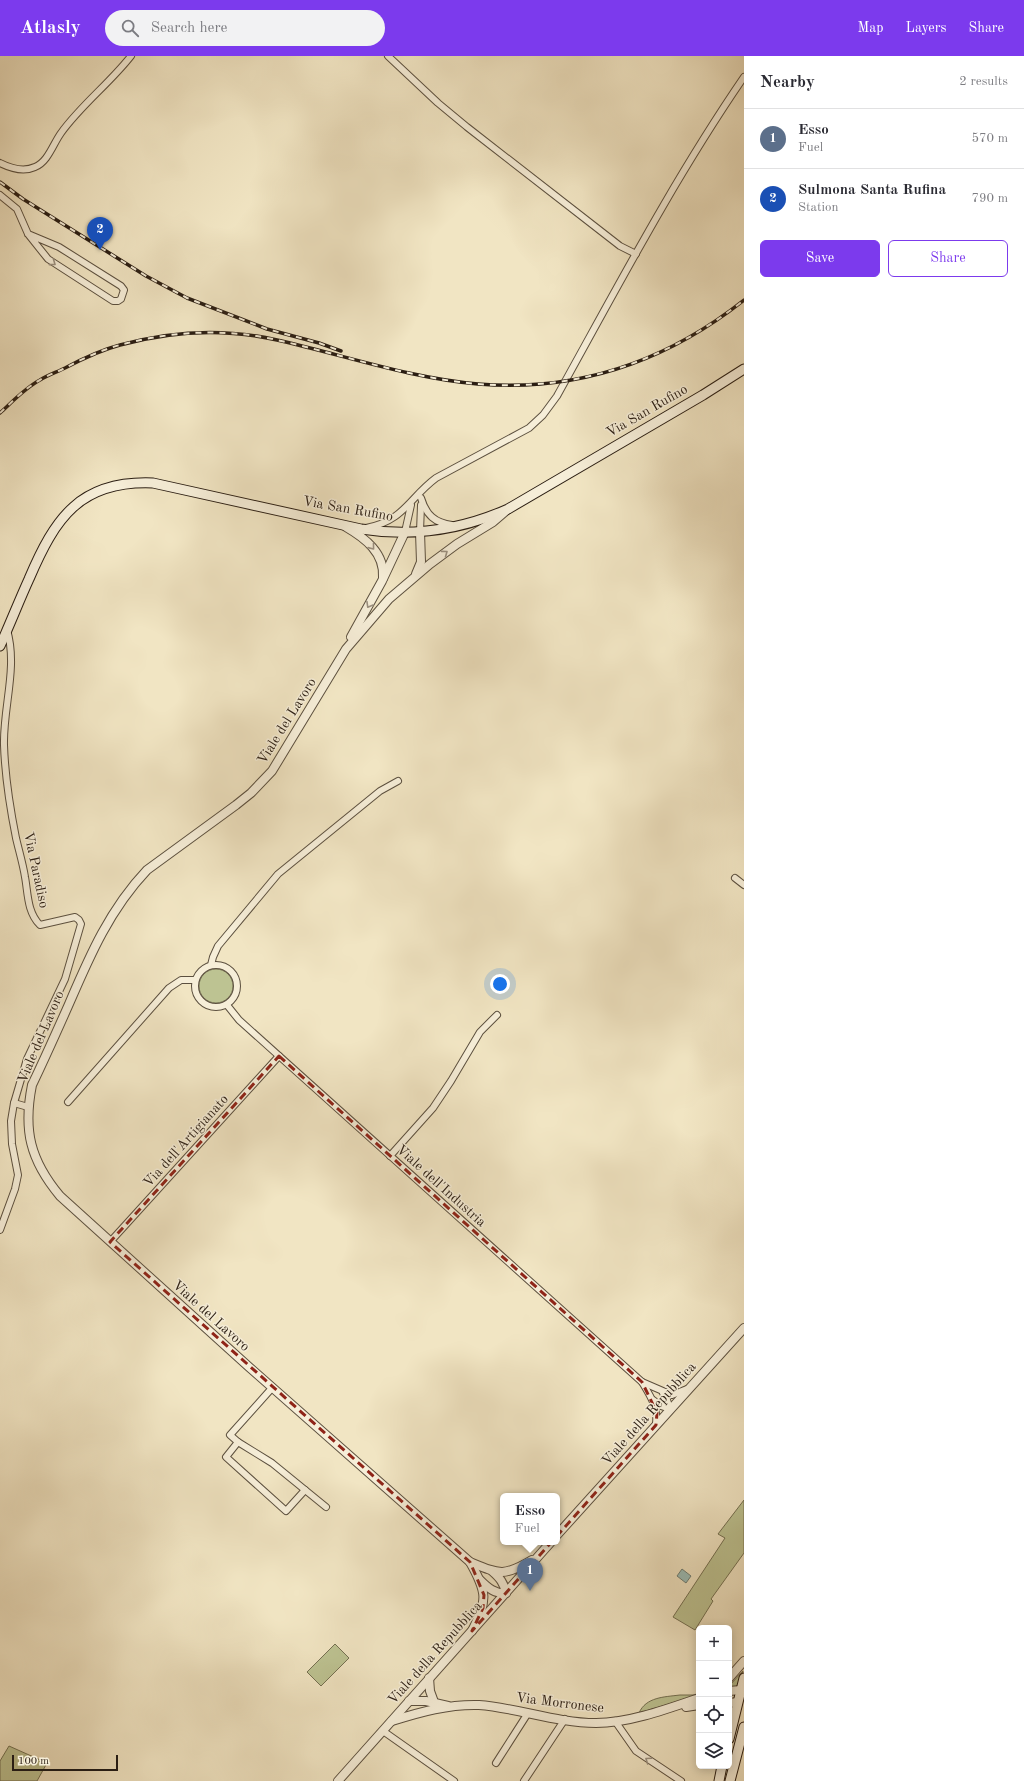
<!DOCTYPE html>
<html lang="en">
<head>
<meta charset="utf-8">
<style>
	:root { --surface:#fff; --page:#f2f2f3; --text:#2b2b33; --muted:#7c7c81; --line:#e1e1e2; --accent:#7c3aed }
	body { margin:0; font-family:"Old Standard TT",serif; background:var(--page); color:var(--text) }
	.controls { position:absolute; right:12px; bottom:12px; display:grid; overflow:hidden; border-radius:6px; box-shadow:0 2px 10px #0003 }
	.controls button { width:36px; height:36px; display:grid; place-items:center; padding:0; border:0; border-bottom:1px solid var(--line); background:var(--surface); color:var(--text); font:20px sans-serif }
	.scale { position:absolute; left:12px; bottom:10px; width:106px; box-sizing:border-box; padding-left:4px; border:2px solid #2b1e13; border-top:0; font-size:11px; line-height:14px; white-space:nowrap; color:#2b1e13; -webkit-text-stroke:3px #f6eed8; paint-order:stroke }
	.you { position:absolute; left:500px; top:928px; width:14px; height:14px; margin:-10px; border:3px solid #fff; border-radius:50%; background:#1a73e8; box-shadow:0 0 0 6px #1a73e833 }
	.badge { display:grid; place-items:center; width:26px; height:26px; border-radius:50%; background:var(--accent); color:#fff; font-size:13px; font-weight:700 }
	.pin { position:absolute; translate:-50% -33px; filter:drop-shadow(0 1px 2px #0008) }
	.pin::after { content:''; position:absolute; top:21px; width:14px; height:12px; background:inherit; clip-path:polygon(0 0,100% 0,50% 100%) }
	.popup { position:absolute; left:500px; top:1437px; width:60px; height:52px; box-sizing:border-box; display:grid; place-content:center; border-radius:6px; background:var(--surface); filter:drop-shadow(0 1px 3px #0005); font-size:13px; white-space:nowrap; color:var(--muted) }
	.popup b { font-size:15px; color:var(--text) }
	.popup::after { content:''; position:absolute; left:50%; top:100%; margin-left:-8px; border:8px solid transparent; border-top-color:var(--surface) }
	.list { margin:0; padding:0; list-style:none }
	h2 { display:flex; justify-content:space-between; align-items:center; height:52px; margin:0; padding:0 16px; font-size:17px }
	h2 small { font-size:13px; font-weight:400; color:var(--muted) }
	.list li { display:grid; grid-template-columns:26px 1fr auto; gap:12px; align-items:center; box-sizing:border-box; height:60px; padding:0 16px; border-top:1px solid var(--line) }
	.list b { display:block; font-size:15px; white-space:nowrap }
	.list p { margin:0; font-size:13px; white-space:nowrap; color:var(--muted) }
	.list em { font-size:13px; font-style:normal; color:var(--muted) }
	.actions { display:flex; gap:8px; padding:12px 16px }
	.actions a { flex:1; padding:9px 0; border:1px solid var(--accent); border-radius:6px; text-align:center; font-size:14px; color:var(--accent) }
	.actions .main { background:var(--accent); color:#fff }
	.icon { flex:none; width:22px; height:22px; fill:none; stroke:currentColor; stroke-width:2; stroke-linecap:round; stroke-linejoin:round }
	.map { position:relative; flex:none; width:744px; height:1725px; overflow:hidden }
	header { display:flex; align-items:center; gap:24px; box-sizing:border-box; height:56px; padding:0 20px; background:var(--accent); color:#fff }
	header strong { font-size:19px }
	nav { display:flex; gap:22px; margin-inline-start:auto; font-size:14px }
	.search { width:280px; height:36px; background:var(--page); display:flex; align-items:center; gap:10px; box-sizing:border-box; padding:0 14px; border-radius:22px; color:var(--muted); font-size:15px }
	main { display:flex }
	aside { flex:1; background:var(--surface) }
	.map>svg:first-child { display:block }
	.green { fill:#bdc392; stroke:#747052 }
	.water { fill:#9bbeb8; stroke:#6e7e76 }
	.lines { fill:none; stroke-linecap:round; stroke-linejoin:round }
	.minor-casing { stroke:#5c503f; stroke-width:8 }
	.tertiary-casing { stroke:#5c503f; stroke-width:10 }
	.secondary-casing { stroke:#2b1e13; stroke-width:11 }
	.minor { stroke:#f6eed8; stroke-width:6 }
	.tertiary { stroke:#f6eed8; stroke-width:8 }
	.secondary { stroke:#f6eed8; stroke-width:9 }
	.rail-casing { stroke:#2b1e13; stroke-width:3.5 }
	.rail { stroke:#f6eed8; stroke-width:2; stroke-dasharray:6; stroke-linecap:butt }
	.oneway { stroke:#9b907f }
	.marked { fill:none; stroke:#8f2418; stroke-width:3; stroke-dasharray:8 5; stroke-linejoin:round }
	.labels { text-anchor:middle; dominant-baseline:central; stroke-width:3; stroke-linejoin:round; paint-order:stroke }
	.street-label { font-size:14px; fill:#2b1e13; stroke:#f6eed8 }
</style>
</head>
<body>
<header>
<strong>Atlasly</strong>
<div class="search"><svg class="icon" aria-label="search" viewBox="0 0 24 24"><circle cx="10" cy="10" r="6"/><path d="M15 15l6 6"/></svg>Search here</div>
<nav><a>Map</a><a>Layers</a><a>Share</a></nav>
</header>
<main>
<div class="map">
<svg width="744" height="1725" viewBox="0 0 744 1725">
	<rect width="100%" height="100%" fill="#f1e5c3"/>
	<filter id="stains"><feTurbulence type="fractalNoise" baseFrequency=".005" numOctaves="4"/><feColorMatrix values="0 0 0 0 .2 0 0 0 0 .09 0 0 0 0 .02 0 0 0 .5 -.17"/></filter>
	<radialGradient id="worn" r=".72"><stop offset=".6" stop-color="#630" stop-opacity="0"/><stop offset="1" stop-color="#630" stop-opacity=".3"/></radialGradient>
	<g class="green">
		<circle cx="216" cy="930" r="17"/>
		<polygon points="744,1444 744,1497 711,1543 713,1545 695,1574 673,1561 725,1482 718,1478"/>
		<polygon points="335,1588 349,1602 321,1630 307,1616"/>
		<polygon points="743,1615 738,1631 729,1632 729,1630"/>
		<path d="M680 1639H699L639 1657C646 1641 664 1641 680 1639Z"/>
		<polygon points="9,1690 47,1707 37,1725 0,1725 0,1705"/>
	</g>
	<polygon class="water" points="682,1513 691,1520 686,1527 677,1520"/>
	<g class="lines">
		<defs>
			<g id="minor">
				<polyline points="388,0 438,47 467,71 620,190 636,198"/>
				<path d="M0 107C10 112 24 116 35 111 48 106 53 88 61 77 81 49 110 27 131 0"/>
				<polyline points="0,139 17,153 28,178 48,203 113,245 118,245 121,243 124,234 121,230 59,191 28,178"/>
				<path d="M421 442C426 459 435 467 452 469"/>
				<path d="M366 472C404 465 409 442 436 422L529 372 543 359 557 340C617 232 674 123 744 21"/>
				<polyline points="405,476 411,449"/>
				<polyline points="420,476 421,449"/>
				<polyline points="735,822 744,829"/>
				<circle cx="216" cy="930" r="21"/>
				<polyline points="211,909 213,901 218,890 278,818 380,735 398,725"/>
				<polyline points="227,949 239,964 642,1326 672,1339 687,1333"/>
				<polyline points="68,1046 169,932 181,924 195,924"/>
				<polyline points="14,1047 28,1051"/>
				<polyline points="390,1100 433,1052 451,1025 480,976 497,959"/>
				<path d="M0 1174 15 1133 18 1119 12 1088 11 1065 14 1047 27 1003 65 923 81 868 79 864 75 861 40 869C27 856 28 837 25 821 23 808 19 795 16 782 10 752 5 720 4 689 3 651 18 611 7 574"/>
				<polyline points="110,1186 279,1000"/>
				<path d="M642 1326C651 1341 658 1351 656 1369"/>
				<polyline points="272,1332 230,1379 238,1386 226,1401 286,1455 305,1434"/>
				<polyline points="663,1337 667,1344 670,1353"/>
				<polyline points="653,1344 661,1350 670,1353"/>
				<polyline points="238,1386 272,1407 326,1451"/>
				<polyline points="615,1665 636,1695 681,1725"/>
				<polyline points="383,1675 454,1725"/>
				<polyline points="496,1707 528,1657"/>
				<polyline points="524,1725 565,1663"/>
			</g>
			<g id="tertiary">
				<path d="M346 471C365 482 385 497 383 522"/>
				<polyline points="416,518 421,506 420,476"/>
				<polyline points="351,581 382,525 405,476"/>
				<polyline points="557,1479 744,1272"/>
				<path d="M470 1506C499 1518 504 1521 532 1504"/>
				<path d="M492 1515C500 1522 504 1527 506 1537"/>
				<path d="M480 1524C488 1532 495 1538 506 1537"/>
				<path d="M472 1575C488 1544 487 1536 470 1506L249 1311 60 1140C30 1104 23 1074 32 1029 45 1002 57 975 69 948 90 899 110 853 147 814L236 749 251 737 272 715 346 593 389 543 430 508 457 488 493 466 507 454"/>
				<polyline points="429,1622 430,1635 434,1646"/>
				<polyline points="729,1622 744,1605"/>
				<polyline points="729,1635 741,1634"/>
				<polyline points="409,1645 426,1645 448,1650"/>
				<polyline points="729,1647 738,1646"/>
				<polyline points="686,1651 699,1649"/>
				<path d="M392 1665C420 1656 449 1648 479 1649 518 1652 557 1667 596 1667 629 1667 667 1653 699 1642"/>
				<polyline points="338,1725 551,1486"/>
			</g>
			<g id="secondary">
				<path d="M0 590C10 568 19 545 29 523 55 462 80 424 153 427L361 473C412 481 461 474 508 453L703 339 744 313"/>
				<polyline points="729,1683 744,1622"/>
				<polyline points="719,1725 722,1710"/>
				<polyline points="730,1725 744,1671"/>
			</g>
		</defs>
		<use href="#minor" class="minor-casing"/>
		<use href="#tertiary" class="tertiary-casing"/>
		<use href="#secondary" class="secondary-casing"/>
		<use href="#minor" class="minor"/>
		<use href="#tertiary" class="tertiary"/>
		<use href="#secondary" class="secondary"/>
		<defs>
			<g id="rail">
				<polyline points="0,126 23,143 146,220 187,242 267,273 319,287 341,295"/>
				<path d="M0 357C12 346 25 332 40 324 48 319 57 316 65 312 82 303 101 294 120 289 171 275 225 272 277 284 344 299 409 322 478 328 578 336 667 305 744 244"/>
			</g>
		</defs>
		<use href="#rail" class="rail-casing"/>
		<use href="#rail" class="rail"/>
	</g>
	<defs><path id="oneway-chevron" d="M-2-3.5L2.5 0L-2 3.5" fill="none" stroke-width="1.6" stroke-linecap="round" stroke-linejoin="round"/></defs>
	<g class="oneway">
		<use href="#oneway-chevron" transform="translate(53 207) rotate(36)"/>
		<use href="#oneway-chevron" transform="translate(372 491) rotate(51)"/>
		<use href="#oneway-chevron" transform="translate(445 497) rotate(-36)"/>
		<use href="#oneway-chevron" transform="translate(369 549) rotate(120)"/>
		<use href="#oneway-chevron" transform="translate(648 1704) rotate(-145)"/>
	</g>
	<path class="marked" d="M279 1000 642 1326 657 1357 656 1369 472 1575 483 1552 484 1539 470 1506 110 1186Z"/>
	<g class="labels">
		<g class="street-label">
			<text transform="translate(647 355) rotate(-30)">Via San Rufino</text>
			<text transform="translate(348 453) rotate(10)">Via San Rufino</text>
			<text transform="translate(287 665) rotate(-58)">Viale del Lavoro</text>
			<text transform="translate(36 814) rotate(78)">Via Paradiso</text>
			<text transform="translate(41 981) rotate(-67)">Viale del Lavoro</text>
			<text transform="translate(186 1085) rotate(-48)">Via dell'Artigianato</text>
			<text transform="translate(441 1130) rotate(42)">Viale dell'Industria</text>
			<text transform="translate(211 1260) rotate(42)">Viale del Lavoro</text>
			<text transform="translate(649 1358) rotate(-48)">Viale della Repubblica</text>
			<text transform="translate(435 1597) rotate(-48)">Viale della Repubblica</text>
			<text transform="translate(560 1647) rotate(7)">Via Morronese</text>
		</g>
	</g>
	<rect width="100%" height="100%" filter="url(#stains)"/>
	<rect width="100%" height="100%" fill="url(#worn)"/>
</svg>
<div class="controls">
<button>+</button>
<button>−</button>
<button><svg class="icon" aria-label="locate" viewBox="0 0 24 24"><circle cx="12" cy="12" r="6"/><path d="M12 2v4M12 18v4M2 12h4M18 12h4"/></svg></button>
<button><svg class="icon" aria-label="layers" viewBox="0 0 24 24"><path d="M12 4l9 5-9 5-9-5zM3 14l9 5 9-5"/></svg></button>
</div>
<div class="scale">100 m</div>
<div class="you"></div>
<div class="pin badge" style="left:530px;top:1535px;background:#5c6f8a">1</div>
<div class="popup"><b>Esso</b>Fuel</div>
<div class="pin badge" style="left:100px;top:194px;background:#1a4fb4">2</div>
</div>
<aside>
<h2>Nearby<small>2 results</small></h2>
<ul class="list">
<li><span class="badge" style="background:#5c6f8a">1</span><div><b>Esso</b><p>Fuel</p></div><em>570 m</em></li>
<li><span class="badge" style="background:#1a4fb4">2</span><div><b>Sulmona Santa Rufina</b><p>Station</p></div><em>790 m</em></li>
</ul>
<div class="actions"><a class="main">Save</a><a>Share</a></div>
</aside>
</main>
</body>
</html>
